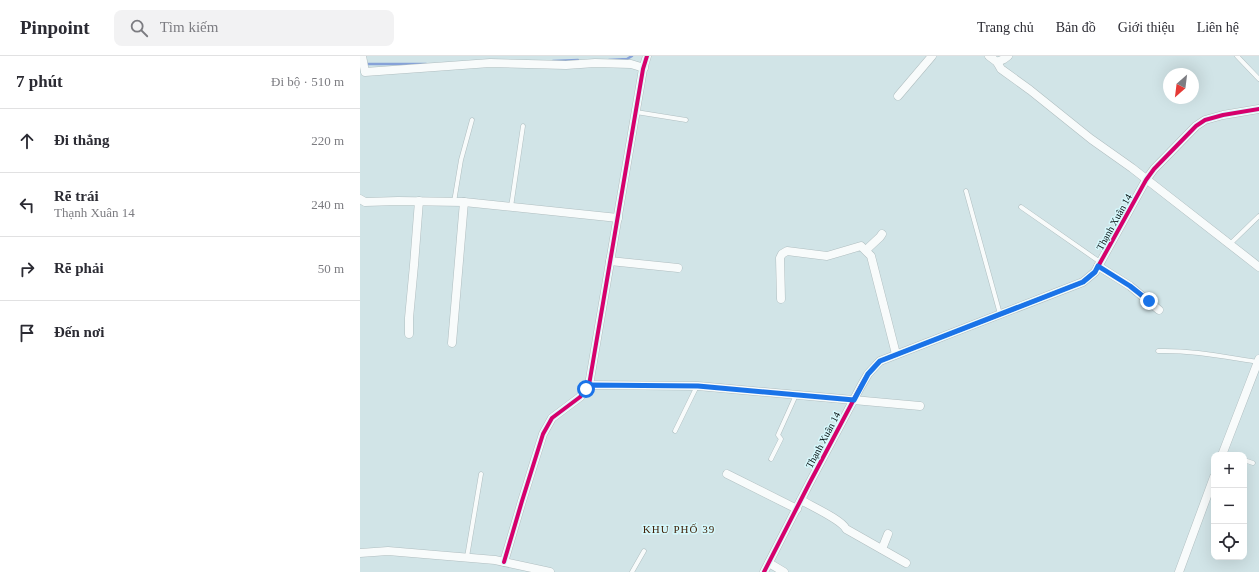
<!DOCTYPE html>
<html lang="vi">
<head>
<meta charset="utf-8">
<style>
	:root { --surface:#fff; --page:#f2f2f3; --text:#2b2b33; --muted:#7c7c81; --line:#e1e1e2 }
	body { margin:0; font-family:Georgia,serif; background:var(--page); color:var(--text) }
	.controls { position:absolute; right:12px; bottom:12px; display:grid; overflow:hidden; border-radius:8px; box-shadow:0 4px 16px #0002 }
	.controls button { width:36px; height:36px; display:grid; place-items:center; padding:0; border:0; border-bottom:1px solid var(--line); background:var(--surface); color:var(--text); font:20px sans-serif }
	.compass { position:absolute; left:803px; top:12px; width:36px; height:36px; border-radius:50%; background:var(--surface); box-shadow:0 4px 16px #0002; rotate:208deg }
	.stop { position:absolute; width:12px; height:12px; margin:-9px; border:3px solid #1a73e8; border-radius:50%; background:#fff }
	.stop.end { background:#1a73e8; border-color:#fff; box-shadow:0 1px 4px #0008 }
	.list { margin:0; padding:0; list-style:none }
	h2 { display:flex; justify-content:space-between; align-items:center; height:52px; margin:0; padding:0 16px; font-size:17px }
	h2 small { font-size:13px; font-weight:400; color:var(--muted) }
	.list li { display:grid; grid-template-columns:26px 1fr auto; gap:12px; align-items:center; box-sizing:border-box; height:64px; padding:0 16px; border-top:1px solid var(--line) }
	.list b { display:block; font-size:15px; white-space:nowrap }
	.list p { margin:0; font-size:13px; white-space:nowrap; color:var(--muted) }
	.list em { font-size:13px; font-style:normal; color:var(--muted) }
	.icon { flex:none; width:22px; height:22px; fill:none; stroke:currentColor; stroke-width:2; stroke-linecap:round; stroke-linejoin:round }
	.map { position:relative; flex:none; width:899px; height:516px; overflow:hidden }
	header { display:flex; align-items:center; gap:24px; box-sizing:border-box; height:56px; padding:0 20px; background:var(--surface); border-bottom:1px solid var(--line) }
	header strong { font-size:19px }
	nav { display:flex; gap:22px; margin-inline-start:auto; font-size:14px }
	.search { width:280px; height:36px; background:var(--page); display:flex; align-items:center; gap:10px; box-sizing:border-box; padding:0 14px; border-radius:8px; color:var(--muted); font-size:15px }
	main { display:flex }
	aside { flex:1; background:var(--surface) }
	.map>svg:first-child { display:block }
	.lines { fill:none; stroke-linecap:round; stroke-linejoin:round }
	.stream { stroke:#86a2d8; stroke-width:2.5 }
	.lane-casing { stroke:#b0bec0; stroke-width:5 }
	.street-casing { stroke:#b0bec0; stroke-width:9 }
	.lane { stroke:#f8fbfb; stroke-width:4 }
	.street { stroke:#f8fbfb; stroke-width:8 }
	.cycleway-casing { stroke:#d6f8fc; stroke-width:6 }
	.cycleway { stroke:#d6006c; stroke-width:4 }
	.route { stroke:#1a73e8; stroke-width:5 }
	.labels { text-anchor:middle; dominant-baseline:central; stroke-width:3; stroke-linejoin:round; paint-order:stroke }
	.street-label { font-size:10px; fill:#040e0f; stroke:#d6f8fc }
	.neighbourhood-label { font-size:11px; letter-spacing:1px; fill:#3f2007; stroke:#d6f8fc }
</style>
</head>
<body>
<header>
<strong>Pinpoint</strong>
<div class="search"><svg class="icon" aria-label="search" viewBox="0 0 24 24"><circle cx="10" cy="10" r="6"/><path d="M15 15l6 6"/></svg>Tìm kiếm</div>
<nav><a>Trang chủ</a><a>Bản đồ</a><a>Giới thiệu</a><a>Liên hệ</a></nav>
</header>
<main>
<aside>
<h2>7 phút<small>Đi bộ · 510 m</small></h2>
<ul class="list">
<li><svg class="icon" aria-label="ahead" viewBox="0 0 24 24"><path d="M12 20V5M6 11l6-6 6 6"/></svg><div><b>Đi thẳng</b></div><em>220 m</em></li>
<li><svg class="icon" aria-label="left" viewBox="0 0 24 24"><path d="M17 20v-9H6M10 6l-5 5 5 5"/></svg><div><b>Rẽ trái</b><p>Thạnh Xuân 14</p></div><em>240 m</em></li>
<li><svg class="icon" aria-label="right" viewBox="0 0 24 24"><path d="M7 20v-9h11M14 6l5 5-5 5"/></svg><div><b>Rẽ phải</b></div><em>50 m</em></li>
<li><svg class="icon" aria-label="arrive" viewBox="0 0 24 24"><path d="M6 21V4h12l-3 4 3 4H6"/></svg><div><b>Đến nơi</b></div></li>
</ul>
</aside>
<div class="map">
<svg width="899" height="516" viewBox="0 0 899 516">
	<rect width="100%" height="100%" fill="#d1e4e7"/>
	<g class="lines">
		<g class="stream">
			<polyline points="249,4 267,3 272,0"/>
			<polyline points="193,5 218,4"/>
			<polyline points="5,8 66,8"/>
		</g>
		<defs>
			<g id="lane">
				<polyline points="877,0 899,23"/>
				<polyline points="276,56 326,64"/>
				<polyline points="606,135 640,258"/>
				<polyline points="94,146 101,104 112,64"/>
				<polyline points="151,151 163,70"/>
				<polyline points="661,151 740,206"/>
				<polyline points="870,188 899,160"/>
				<path d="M798 295C832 294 865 301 898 306"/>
				<polyline points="315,375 337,330"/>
				<polyline points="863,397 869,399"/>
				<polyline points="411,403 421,383 418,379 436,339"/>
				<polyline points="884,404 893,407"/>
				<polyline points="107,501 121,418"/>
				<polyline points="272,516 284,495"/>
			</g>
			<g id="street">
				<polyline points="2,0 5,16 130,7 206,9 235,7 271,8 284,12"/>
				<polyline points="629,0 637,6 641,13 670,34 731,83 772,112 899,211"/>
				<polyline points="637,6 644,3 648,0"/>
				<polyline points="538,40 572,0"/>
				<polyline points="0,143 5,146 38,145 104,146 258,162"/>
				<polyline points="506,194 520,181 522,178"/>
				<polyline points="250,205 318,212"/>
				<polyline points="738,210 770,230 799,254"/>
				<polyline points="421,243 420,202 422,198 427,195 467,200 501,190 511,200 536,298"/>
				<polyline points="49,278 49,262 54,209 59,145"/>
				<polyline points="92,287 104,146"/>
				<polyline points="229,329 338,330 560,350"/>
				<polyline points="862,399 899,303"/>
				<polyline points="367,418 437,453"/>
				<path d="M441 444C451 450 482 464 486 473L546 507"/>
				<polyline points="522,493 528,478"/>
				<polyline points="0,497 28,495 135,504 190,516"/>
				<polyline points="144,506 162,445 183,378 192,362 220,341 229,329 283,13 287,0"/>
				<polyline points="409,507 424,516"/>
				<polyline points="404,516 449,428 501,330 508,318 520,305 723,226 735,216 786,124 794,113 836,70 845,64 863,59 899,53"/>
				<polyline points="819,516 854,421"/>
			</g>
		</defs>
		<use href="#lane" class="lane-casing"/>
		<use href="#street" class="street-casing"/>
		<use href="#lane" class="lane"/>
		<use href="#street" class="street"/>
		<defs>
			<g id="cycleway">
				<polyline points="144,506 162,445 183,378 192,362 220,341 229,329 283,13 287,0"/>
				<polyline points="404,516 449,428 501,330 508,318 520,305 723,226 735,216 786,124 794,113 836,70 845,64 863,59 899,53"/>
			</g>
		</defs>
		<use href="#cycleway" class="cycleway-casing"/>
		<use href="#cycleway" class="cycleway"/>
	</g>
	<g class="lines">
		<polyline class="route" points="226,333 229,329 338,330 494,344 508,318 520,305 723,226 735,216 738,210 770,230 789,245"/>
	</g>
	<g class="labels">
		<g class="street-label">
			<text transform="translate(754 166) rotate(-61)">Thạnh Xuân 14</text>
			<text transform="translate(463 384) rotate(-62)">Thạnh Xuân 14</text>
		</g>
		<g class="neighbourhood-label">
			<text x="319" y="473">KHU PHỐ 39</text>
		</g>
	</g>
</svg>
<div class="controls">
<button>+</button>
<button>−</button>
<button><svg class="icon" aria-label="locate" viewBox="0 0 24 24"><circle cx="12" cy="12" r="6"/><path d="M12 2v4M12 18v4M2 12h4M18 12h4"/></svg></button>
</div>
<svg class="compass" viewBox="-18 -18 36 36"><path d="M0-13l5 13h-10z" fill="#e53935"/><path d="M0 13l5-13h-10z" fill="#7c7c81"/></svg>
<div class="stop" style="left:226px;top:333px"></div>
<div class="stop end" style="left:789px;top:245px"></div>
</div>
</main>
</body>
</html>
